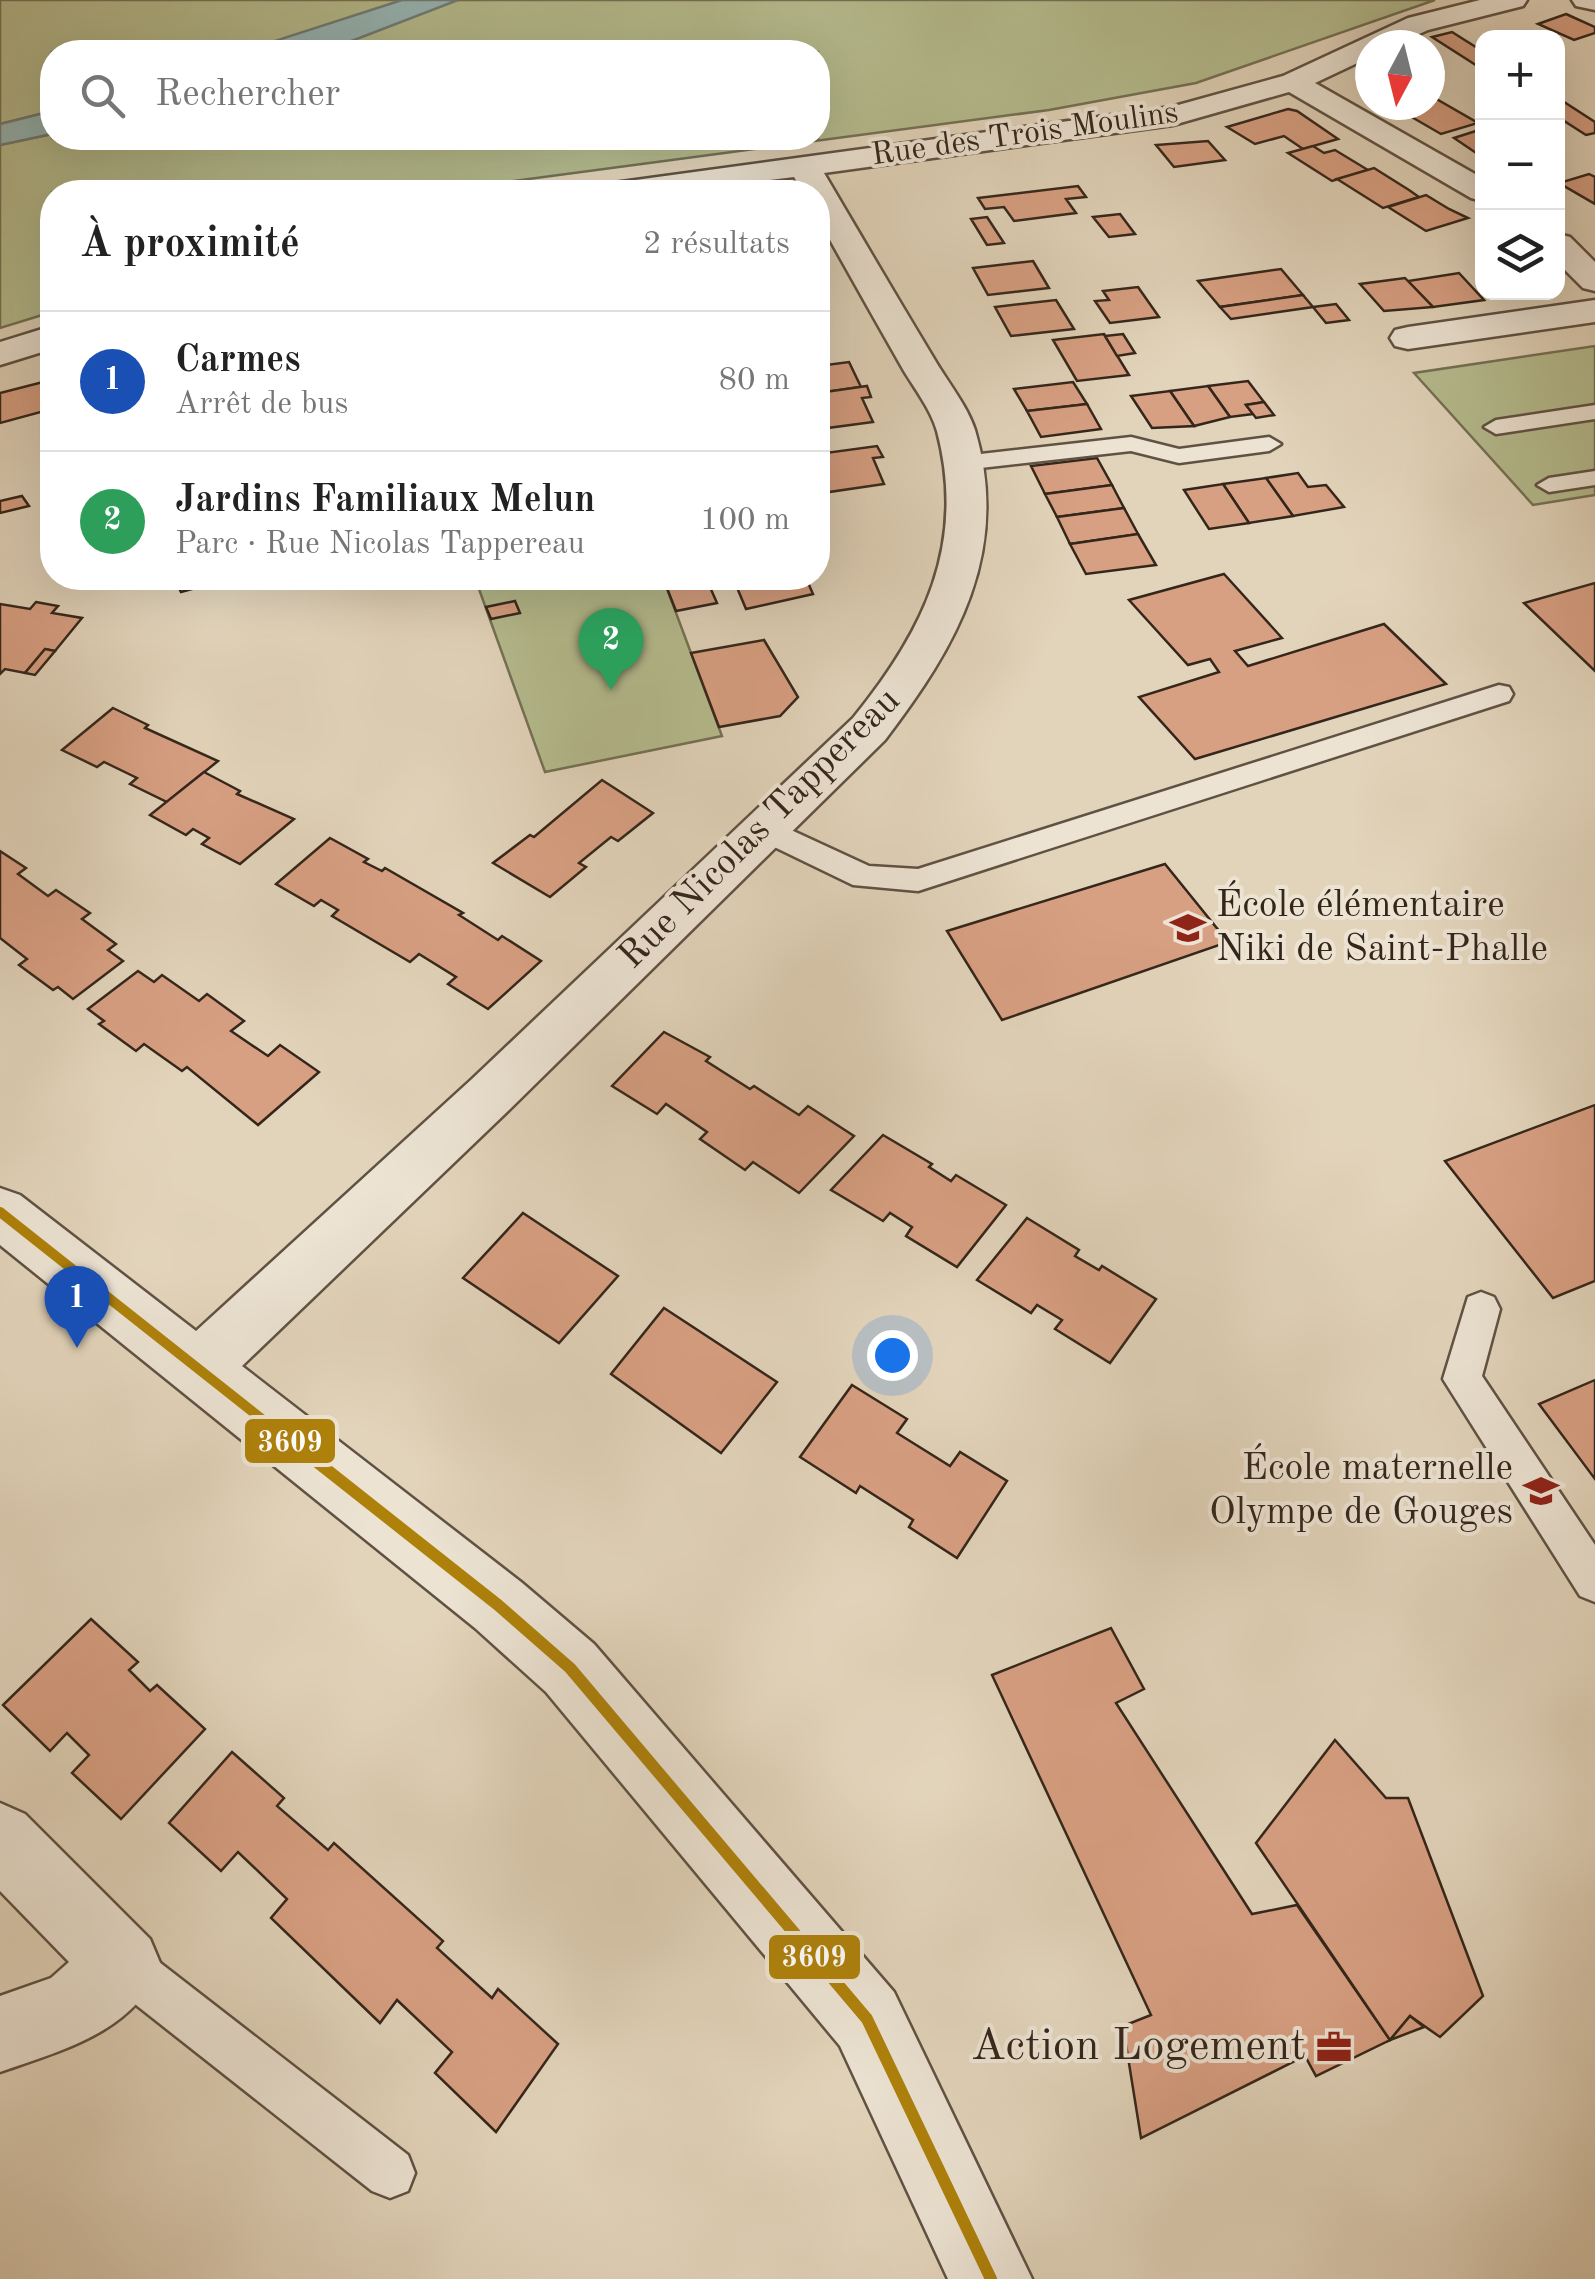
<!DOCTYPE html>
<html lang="fr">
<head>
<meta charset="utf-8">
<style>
	:root { --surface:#fff; --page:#f6f6f6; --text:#222; --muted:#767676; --line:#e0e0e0; --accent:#7c3aed }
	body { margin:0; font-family:"Old Standard TT",serif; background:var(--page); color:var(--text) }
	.controls { position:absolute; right:30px; top:30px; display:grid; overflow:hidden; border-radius:20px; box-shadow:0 10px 40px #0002 }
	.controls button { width:90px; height:90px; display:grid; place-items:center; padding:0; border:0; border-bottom:2px solid var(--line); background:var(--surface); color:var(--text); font:50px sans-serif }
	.compass { position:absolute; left:1355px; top:30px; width:90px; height:90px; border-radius:50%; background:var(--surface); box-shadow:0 10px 40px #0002; rotate:187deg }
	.you { position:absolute; left:892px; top:1355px; width:35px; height:35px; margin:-25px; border:8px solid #fff; border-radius:50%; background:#1a73e8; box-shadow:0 0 0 15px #1a73e833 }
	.badge { display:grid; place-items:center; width:65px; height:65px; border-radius:50%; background:var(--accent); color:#fff; font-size:32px; font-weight:700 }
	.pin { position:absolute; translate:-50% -82px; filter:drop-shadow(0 2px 5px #0008) }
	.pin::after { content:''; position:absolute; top:52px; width:35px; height:30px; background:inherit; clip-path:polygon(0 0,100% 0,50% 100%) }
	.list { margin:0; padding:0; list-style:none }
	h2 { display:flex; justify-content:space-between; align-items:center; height:130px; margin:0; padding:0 40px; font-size:42px }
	h2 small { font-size:32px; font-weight:400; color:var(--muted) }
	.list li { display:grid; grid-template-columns:65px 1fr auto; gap:30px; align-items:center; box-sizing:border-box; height:140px; padding:0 40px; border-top:2px solid var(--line) }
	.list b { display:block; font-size:38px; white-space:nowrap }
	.list p { margin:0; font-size:32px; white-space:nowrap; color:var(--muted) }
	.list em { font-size:32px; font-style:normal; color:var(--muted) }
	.icon { flex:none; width:55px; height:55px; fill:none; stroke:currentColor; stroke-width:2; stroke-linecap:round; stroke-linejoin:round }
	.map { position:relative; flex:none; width:1595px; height:2279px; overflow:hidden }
	.search { position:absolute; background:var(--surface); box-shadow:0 10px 40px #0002; left:40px; top:40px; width:790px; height:110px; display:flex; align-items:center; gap:25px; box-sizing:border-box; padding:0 35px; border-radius:40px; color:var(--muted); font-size:38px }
	.panel { position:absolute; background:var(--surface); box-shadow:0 10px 40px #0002; left:40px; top:180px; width:790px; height:410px; border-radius:40px }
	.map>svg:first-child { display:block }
	.green { fill:#b5bc8f; stroke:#747155; stroke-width:2.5 }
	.water { fill:#96b7b7; stroke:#6f7d79; stroke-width:2.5 }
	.building { fill:#d8a083; stroke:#34261b; stroke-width:2.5 }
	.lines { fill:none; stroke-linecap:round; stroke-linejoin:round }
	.lane-casing { stroke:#605243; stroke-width:5 }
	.street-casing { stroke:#605243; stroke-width:5 }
	.lane { fill:#ece3d3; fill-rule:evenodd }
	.street { fill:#ece3d3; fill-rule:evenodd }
	.bus-1-far1-casing { stroke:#ece3d3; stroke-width:18 }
	.bus-1-casing { stroke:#ece3d3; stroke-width:20 }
	.bus-1-far1 { stroke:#ae810b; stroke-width:10 }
	.bus-1 { stroke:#ae810b; stroke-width:12 }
	.labels { text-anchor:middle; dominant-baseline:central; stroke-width:8; stroke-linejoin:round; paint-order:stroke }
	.far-street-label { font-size:32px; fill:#34261b; stroke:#ece3d3 }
	.street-label { font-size:38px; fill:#34261b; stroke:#ece3d3 }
	.poi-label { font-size:38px; fill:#34261b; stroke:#ece3d3; text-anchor:start }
	.near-poi-label { font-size:45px; fill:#34261b; stroke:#ece3d3; text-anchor:end }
	.line-badge { stroke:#ece3d3; stroke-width:4 }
	.badge-label { font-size:28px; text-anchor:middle; font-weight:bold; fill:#fff }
</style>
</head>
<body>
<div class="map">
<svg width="1595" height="2279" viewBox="0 0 1595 2279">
	<rect width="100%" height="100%" fill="#e2d4bb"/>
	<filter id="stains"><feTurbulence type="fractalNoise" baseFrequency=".002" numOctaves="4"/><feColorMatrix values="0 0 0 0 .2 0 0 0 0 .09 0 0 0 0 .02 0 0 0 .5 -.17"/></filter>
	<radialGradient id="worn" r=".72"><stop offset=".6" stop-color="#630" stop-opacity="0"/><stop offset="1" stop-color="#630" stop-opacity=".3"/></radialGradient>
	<g class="green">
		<polygon points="0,0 1435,0 1196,83 1049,110 476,186 454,192 52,192 52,312 0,328 0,145 52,134 52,138 818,138 818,52 52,52 52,111 0,124"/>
		<polygon points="1595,346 1595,495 1533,505 1414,373"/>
		<polygon points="475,578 663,578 722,736 545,772"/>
	</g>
	<g class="water">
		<polygon points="402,0 458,0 323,52 241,52"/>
		<polygon points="52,111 52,134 0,145 0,124"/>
	</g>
	<g class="building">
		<polygon points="1566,14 1595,27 1595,33 1574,40 1538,24"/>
		<polygon points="1452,32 1482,51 1482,69 1432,37"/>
		<polygon points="1433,97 1478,123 1441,134 1396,108 1430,105"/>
		<polygon points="1558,98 1595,122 1595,133 1586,135 1558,117"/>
		<polygon points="1288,109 1297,111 1338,139 1303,149 1284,136 1255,144 1227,127"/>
		<polygon points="1482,129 1482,157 1454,138"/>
		<polygon points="1208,141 1225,160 1174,167 1156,145"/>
		<polygon points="1313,146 1324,153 1335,150 1368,170 1332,181 1288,153"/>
		<polygon points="1374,168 1409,190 1419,197 1383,208 1337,179"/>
		<polygon points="1589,174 1595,177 1595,204 1559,183"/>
		<polygon points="1078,186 1086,197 1066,199 1076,213 1014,221 1004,207 985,209 978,198"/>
		<polygon points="1426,195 1449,209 1468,218 1426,231 1388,207"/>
		<polygon points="1120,214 1135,234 1109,237 1093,217"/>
		<polygon points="987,217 1004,243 987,245 971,219"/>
		<polygon points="1033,261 1049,288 988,295 973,268"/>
		<polygon points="1281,269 1303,295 1220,307 1198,281"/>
		<polygon points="1459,273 1484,300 1433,307 1408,281"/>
		<polygon points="1405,278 1433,307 1384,311 1360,284"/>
		<polygon points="1138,287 1159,317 1110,323 1095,301 1109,300 1103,291"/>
		<polygon points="1303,295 1313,307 1231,319 1220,307"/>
		<polygon points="1056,300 1074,329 1011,336 995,307"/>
		<polygon points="1336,304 1349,320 1326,323 1313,307"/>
		<polygon points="1104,334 1129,375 1077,381 1053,340"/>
		<polygon points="1123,334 1135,353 1117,356 1105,336"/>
		<polygon points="849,362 861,387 818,393 818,366"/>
		<polygon points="1248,381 1264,402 1246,405 1253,414 1230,417 1208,386"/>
		<polygon points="43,382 52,409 0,423 0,393"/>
		<polygon points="1073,382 1087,404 1027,411 1014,389"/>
		<polygon points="867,386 871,397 862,398 873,422 820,429 818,393"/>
		<polygon points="1208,386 1230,417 1194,426 1170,391"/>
		<polygon points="1170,391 1194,426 1152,428 1131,396"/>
		<polygon points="1264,402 1274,415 1256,418 1246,405"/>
		<polygon points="1087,404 1101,429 1041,437 1027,411"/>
		<polygon points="877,446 883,457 873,458 884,484 829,492 818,464 818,454"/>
		<polygon points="1097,458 1112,485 1045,494 1031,466"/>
		<polygon points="1298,473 1308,487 1326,485 1344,507 1293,516 1266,478"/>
		<polygon points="1266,478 1293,516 1249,523 1223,484"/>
		<polygon points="1223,484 1249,523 1209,529 1184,490"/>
		<polygon points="1112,485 1124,508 1057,517 1045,494"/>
		<polygon points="22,496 29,506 0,513 0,501"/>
		<polygon points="1124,508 1138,534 1070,544 1057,517"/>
		<polygon points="1138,534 1156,565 1086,574 1070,544"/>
		<polygon points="1224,574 1282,638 1235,651 1248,666 1384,624 1446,684 1195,759 1139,697 1219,672 1210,659 1188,665 1129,600"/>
		<polygon points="174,578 232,578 181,592"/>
		<polygon points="663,578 706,578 717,603 676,611"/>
		<polygon points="733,578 806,578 813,594 746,609"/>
		<polygon points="1595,583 1595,671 1524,603"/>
		<polygon points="515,601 520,613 491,619 486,607"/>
		<polygon points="36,602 58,606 52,613 82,618 55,651 45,649 25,673 5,669 0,674 0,604 30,609"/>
		<polygon points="764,640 798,697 780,716 719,727 691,653"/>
		<polygon points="45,649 55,651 35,675 25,673"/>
		<polygon points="113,708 148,725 145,728 218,761 167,802 130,784 137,778 104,762 97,767 62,750"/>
		<polygon points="204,772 240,791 237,794 294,819 240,864 202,844 209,838 193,829 186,835 150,815"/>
		<polygon points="602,780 653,813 618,841 611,837 579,863 586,867 550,897 493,863 530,835 534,837"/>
		<polygon points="330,838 368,859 364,862 382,871 385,868 463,913 459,915 498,940 502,936 541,961 488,1009 448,984 456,977 419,954 410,962 332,916 338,910 321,900 314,906 276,884"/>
		<polygon points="0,851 26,868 18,874 48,896 56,890 90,913 82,919 116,944 108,950 123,961 73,999 58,987 53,990 19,965 27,959 0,938"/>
		<polygon points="1165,864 1228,942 1002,1020 947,931"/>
		<polygon points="138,971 154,982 162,975 199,1001 207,994 244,1021 231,1031 268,1056 280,1045 319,1072 258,1125 187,1067 182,1071 144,1044 136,1051 99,1024 104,1021 88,1009"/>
		<polygon points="664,1032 710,1057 706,1061 750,1089 754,1086 799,1115 808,1106 854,1136 799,1193 753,1162 745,1170 700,1139 707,1132 666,1104 657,1114 612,1086"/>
		<polygon points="1595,1105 1595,1281 1553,1298 1445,1161"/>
		<polygon points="883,1135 932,1164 929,1167 951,1181 956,1175 1006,1205 957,1267 906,1236 912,1227 890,1213 883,1221 831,1190"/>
		<polygon points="523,1213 618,1276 559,1343 463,1278"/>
		<polygon points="1027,1218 1079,1250 1075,1256 1099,1270 1102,1266 1156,1299 1110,1363 1055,1329 1062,1320 1037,1305 1031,1313 977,1280"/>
		<polygon points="664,1308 777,1382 721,1453 611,1374"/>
		<polygon points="1595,1380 1595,1479 1539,1404"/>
		<polygon points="852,1385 907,1419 897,1433 950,1466 960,1452 1007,1481 957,1558 909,1527 913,1520 860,1486 856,1493 800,1457"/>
		<polygon points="91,1619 138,1662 129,1670 150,1691 157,1685 205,1729 121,1819 72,1773 89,1755 67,1733 50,1751 3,1705"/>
		<polygon points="1111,1628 1144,1689 1116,1703 1252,1914 1297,1905 1390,2040 1316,2076 1305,2056 1141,2138 1123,2026 1151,2015 992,1675"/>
		<polygon points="1335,1740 1386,1798 1408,1798 1483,1996 1440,2037 1410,2016 1390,2040 1256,1843"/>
		<polygon points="232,1752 284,1798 277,1806 328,1850 334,1843 443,1941 437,1948 492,1998 498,1989 558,2044 496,2132 435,2073 452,2052 397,2000 380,2023 271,1918 287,1899 238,1852 221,1871 169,1823"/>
		<polygon points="1410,2016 1424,2027 1390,2040"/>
	</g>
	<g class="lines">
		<defs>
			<g id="lane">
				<polygon points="1595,405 1595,419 1496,434 1484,427 1496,420"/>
				<polygon points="1131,437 1179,449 1269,437 1281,444 1269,451 1179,463 1131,451 963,470 951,463 963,456"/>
				<polygon points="1595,471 1595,485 1549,492 1537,485 1549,478"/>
				<polygon points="1499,685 1509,687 1513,694 1509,701 918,891 853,885 754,837 750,829 754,821 765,818 869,866 918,869"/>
				<polygon points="1481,1292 1494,1297 1500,1309 1482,1376 1595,1545 1595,1602 1580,1596 1443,1379 1468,1297"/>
				<polygon points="124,1941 141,1948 408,2155 415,2173 408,2191 390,2198 372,2191 107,1982 100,1965 107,1948"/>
			</g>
			<g id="street">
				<path d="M1480 0H1527L1523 6 1428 30 1395 45H1370V57L1315 83 1482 178V201L1471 198 1289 92 1173 125 824 173C860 234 896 296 933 357 946 380 967 405 975 430 1011 552 957 646 885 740L510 1109 242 1366 521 1582 594 1644 894 1992 1032 2279H948L840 2046 546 1692 475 1628 0 1245V1188L20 1195 196 1331 472 1079 853 718C923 632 967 545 937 431 931 410 915 389 904 371 875 320 846 269 818 218V192H803L794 177 677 192H594L599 185 1171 107 1283 76 1408 18Z"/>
				<polygon points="1572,0 1595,0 1595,10 1576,6"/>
				<polygon points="1558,234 1570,237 1595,262 1595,291 1583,288 1558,263"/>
				<polygon points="1595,300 1595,322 1408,349 1395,346 1390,338 1395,330 1408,327"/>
				<polygon points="52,326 52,349 0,365 0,342"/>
				<path d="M0 1803 25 1814 150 1939 161 1965C134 2032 63 2050 0 2072V1996L51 1978 69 1962 0 1891Z"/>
			</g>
		</defs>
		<use href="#lane" class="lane-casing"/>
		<use href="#street" class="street-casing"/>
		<use href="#lane" class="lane"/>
		<use href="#street" class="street"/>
		<defs>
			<polyline id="bus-1-far1" points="0,1212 315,1461"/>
			<polyline id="bus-1" points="312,1458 498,1605 570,1668 867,2019 991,2279"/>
		</defs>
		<use href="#bus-1-far1" class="bus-1-far1-casing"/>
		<use href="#bus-1" class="bus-1-casing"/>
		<use href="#bus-1-far1" class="bus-1-far1"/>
		<use href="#bus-1" class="bus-1"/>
	</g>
	<defs>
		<symbol id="school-bare" viewBox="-9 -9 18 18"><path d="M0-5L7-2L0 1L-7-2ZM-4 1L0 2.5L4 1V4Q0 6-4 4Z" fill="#8f2418" stroke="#ece3d3" stroke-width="2.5" paint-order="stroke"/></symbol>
		<symbol id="office-bare" viewBox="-9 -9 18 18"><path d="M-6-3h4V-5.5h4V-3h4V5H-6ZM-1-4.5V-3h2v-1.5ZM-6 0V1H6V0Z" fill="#8f2418" stroke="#ece3d3" stroke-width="2.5" paint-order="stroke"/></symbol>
	</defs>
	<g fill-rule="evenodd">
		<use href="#school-bare" x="1163" y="903" width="50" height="50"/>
		<use href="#school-bare" x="1516" y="1466" width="50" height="50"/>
		<use href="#office-bare" x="1309" y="2022" width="50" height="50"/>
	</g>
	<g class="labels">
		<g class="far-street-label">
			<text transform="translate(1025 135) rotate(-8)">Rue des Trois Moulins</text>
		</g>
		<g class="street-label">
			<text transform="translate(760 829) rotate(-45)">Rue Nicolas Tappereau</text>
		</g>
		<g class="poi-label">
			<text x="1216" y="906">École élémentaire<tspan x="1216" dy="44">Niki de Saint-Phalle</tspan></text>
			<text x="1513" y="1469" text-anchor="end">École maternelle<tspan x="1513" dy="44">Olympe de Gouges</tspan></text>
		</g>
		<g class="near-poi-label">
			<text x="1306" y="2047">Action Logement</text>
		</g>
	</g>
	<g class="line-badge">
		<rect x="243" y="1417" width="94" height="48" rx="10" fill="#ae810b"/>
		<rect x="767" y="1933" width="95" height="48" rx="10" fill="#ae810b"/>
	</g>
	<g class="badge-label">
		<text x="290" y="1451">3609</text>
		<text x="814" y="1966">3609</text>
	</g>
	<rect width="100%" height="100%" filter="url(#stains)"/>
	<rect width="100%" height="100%" fill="url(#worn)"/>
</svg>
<div class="controls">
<button>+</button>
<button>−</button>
<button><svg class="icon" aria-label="layers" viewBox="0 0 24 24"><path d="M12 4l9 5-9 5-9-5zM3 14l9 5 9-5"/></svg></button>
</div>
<svg class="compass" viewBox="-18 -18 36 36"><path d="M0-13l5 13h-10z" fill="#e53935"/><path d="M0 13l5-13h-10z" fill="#767676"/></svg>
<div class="you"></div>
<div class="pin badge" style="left:77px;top:1348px;background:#1a4fb4">1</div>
<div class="pin badge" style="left:611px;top:690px;background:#2e9e5b">2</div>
<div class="search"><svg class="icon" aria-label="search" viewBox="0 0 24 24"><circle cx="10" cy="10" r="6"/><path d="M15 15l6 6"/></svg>Rechercher</div>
<section class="panel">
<h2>À proximité<small>2 résultats</small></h2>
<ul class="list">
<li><span class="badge" style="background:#1a4fb4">1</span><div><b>Carmes</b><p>Arrêt de bus</p></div><em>80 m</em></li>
<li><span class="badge" style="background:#2e9e5b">2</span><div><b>Jardins Familiaux Melun</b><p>Parc · Rue Nicolas Tappereau</p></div><em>100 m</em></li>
</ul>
</section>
</div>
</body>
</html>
